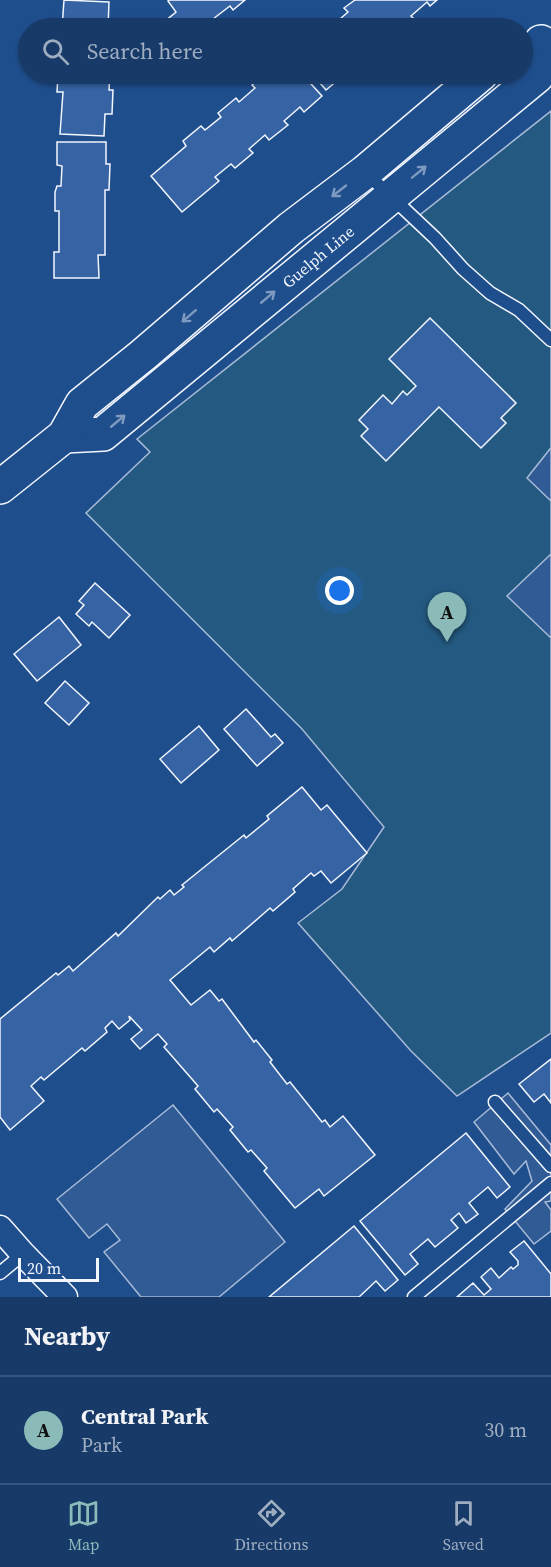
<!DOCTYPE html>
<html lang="en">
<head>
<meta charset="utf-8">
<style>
	:root { --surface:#173a69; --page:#20416f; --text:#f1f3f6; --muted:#9eadc0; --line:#36547d; --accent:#8bbbb9 }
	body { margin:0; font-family:"Source Serif 4",serif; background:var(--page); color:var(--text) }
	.scale { position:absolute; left:18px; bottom:15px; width:81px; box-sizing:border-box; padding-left:6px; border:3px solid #f2f6ff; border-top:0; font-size:16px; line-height:21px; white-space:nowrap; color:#f2f6ff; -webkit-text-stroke:4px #1f4e8c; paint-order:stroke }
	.you { position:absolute; left:340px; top:591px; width:21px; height:21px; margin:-15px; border:4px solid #fff; border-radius:50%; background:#1a73e8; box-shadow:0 0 0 9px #1a73e833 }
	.badge { display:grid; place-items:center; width:39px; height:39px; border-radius:50%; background:var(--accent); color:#111; font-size:20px; font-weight:700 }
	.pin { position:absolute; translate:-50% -50px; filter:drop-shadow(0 2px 3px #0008) }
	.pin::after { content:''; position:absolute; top:32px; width:21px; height:18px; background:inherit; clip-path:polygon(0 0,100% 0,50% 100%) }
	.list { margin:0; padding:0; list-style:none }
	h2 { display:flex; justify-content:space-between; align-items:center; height:78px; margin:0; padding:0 24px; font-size:26px }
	h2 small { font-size:20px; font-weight:400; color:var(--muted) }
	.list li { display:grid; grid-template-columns:39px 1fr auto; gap:18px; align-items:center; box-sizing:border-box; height:108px; padding:0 24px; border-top:2px solid var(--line) }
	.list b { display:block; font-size:22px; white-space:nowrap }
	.list p { margin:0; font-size:20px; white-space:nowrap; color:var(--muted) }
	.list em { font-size:20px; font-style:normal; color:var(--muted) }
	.icon { flex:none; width:33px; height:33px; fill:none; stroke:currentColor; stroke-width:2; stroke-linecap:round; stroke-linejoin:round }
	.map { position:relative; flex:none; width:551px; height:1297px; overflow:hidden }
	.search { position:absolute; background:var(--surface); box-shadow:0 2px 4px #0004; left:18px; right:18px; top:18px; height:66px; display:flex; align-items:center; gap:15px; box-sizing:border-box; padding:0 21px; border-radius:33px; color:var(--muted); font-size:22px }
	.sheet { height:186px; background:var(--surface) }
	nav { display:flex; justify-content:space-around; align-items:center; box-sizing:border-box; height:84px; border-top:2px solid var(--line); background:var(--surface); font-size:16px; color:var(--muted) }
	nav a { display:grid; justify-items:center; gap:3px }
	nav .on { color:var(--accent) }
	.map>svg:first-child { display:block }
	.green { fill:#245a82; stroke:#a8bbd7; stroke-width:1.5 }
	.parking { fill:#305b95; stroke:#a8bbd7; stroke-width:1.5 }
	.building { fill:#3563a3; stroke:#f2f6ff; stroke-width:1.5 }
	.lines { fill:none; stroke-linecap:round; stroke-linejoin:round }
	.service-casing { stroke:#f2f6ff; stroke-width:15 }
	.minor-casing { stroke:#f2f6ff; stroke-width:27 }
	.secondary-casing { stroke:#f2f6ff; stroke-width:36 }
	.service { stroke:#1f4e8c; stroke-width:12 }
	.minor { stroke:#1f4e8c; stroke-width:24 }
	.secondary { stroke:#1f4e8c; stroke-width:33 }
	.oneway { stroke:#7e9ac0 }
	.labels { text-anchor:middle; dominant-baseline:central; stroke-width:4.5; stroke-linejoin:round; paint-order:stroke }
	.street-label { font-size:16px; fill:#f2f6ff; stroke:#1f4e8c }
</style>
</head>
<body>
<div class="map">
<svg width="551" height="1297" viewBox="0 0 551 1297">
	<rect width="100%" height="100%" fill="#1f4e8c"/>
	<polygon class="green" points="551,111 551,1033 457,1096 411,1051 298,923 342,889 384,827 302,729 86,513 150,452 137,439"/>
	<g class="parking">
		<polygon points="550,449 551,450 551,501 527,478"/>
		<polygon points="551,554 551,638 507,596"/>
		<polygon points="508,1093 551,1145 551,1201 545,1202 551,1210 551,1231 534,1244 505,1209 532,1181 526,1161 514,1174 474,1122"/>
		<polygon points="173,1105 285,1242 219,1297 141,1297 104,1252 120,1240 107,1224 89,1238 57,1199"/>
	</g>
	<g class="building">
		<polygon points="64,0 109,2 108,28 62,28"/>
		<polygon points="169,0 245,0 233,10 230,6 213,19 217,23 210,28 161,28 159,26 176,12 168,1"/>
		<polygon points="355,0 437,0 430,6 427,2 411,16 414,19 403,28 321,28 329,22 332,26 348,12 344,8"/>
		<polygon points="58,74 110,74 109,90 113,90 112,114 105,114 104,136 60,134 63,92 57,92"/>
		<polygon points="266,74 302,74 322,96 304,112 300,107 284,121 288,125 269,140 265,135 249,149 253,153 235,168 231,164 215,177 219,181 182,212 151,176 186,146 183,141 201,126 205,130 221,117 218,113 236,98 239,102 255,88 252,85"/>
		<polygon points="312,74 343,74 344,75 326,90"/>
		<polygon points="57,142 106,142 106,164 110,164 109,190 105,190 105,255 98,255 99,278 54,278 54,252 59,252 59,211 55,211 55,192 57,186 61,186 62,166 57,165"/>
		<polygon points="430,318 516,403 501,418 506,423 481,448 439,407 386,461 361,436 368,429 359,420 383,395 392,404 403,391 407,395 416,386 389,359"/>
		<polygon points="95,583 130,615 109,638 92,622 89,626 76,614 84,605 79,601"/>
		<polygon points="59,617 81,645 37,681 14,654"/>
		<polygon points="65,681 89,703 69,725 45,703"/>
		<polygon points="246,709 271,737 275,734 283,743 257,766 224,729"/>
		<polygon points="199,726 219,750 181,783 160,759"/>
		<polygon points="302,787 321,810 327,805 367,853 331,883 321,871 314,876 311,873 293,889 295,892 273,911 270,908 232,941 230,938 214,952 210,947 170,980 191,1005 210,990 219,1001 222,999 254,1042 256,1040 272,1060 270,1062 287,1084 290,1082 322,1122 325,1120 330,1127 343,1116 375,1155 324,1196 319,1189 295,1208 264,1171 267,1168 251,1150 248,1152 230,1130 233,1127 217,1109 214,1112 195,1089 198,1086 164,1047 167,1044 158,1034 140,1049 131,1039 142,1030 129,1016 130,1020 119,1029 112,1021 105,1028 107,1032 85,1051 82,1048 44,1080 41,1077 31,1086 44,1101 10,1130 0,1117 0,1019 56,973 58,975 69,966 73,971 116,933 118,936 158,897 160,899 170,890 174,895 184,887 182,885 244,835 246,838 269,819 267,816"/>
		<polygon points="551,1059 551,1103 544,1094 534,1102 519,1084"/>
		<polygon points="466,1133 510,1187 497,1198 488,1187 469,1203 478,1214 466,1223 459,1213 451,1220 458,1228 435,1247 428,1239 410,1254 418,1264 405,1275 360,1221"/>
		<polygon points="354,1226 398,1280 385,1291 376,1281 359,1297 269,1297"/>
		<polygon points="524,1241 551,1274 551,1297 457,1297 473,1283 484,1295 491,1289 481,1277 491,1268 499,1278 511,1267 513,1269 518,1265 518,1261 510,1252"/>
	</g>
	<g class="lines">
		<defs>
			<g id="service">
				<polyline points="366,173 435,238 463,269 490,293 519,310 551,340"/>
				<polyline points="495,1102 551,1166"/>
				<polyline points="0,1273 23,1254"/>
				<polyline points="414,1297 551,1183"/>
			</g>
			<polyline id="minor" points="0,1228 23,1254 65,1297"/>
			<g id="secondary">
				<path id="s1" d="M64 436 103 434 537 76 541 42"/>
				<polyline points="0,487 64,436 82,404 143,355 291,228 365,172 481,74"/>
			</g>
		</defs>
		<use href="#service" class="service-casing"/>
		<use href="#minor" class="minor-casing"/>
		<use href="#secondary" class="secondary-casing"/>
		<use href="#service" class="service"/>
		<use href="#minor" class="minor"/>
		<use href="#secondary" class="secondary"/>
	</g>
	<defs><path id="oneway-shaft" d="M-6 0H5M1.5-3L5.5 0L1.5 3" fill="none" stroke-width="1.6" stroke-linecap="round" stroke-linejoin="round" transform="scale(1.5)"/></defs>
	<g class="oneway">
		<use href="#oneway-shaft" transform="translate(419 172) rotate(-39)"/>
		<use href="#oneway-shaft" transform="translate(339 191) rotate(142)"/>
		<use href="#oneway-shaft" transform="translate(268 297) rotate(-40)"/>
		<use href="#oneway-shaft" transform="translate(189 316) rotate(139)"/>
		<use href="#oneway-shaft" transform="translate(118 421) rotate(-40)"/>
	</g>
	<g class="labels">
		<g class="street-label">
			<text stroke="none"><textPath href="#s1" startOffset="318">Guelph Line</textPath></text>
		</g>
	</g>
</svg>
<div class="scale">20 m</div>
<div class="you"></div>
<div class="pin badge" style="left:447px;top:642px">A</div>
<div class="search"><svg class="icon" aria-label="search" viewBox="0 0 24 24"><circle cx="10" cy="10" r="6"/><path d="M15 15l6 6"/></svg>Search here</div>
</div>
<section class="sheet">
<h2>Nearby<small></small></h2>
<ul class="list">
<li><span class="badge">A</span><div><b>Central Park</b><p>Park</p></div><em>30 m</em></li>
</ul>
</section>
<nav>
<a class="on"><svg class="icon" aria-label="map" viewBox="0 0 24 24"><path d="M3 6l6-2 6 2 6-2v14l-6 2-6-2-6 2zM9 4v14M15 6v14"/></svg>Map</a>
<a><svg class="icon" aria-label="directions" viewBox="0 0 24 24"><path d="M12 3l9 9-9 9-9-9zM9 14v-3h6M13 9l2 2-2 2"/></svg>Directions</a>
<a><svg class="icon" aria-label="saved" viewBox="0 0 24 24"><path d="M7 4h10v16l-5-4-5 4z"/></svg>Saved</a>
</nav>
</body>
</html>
